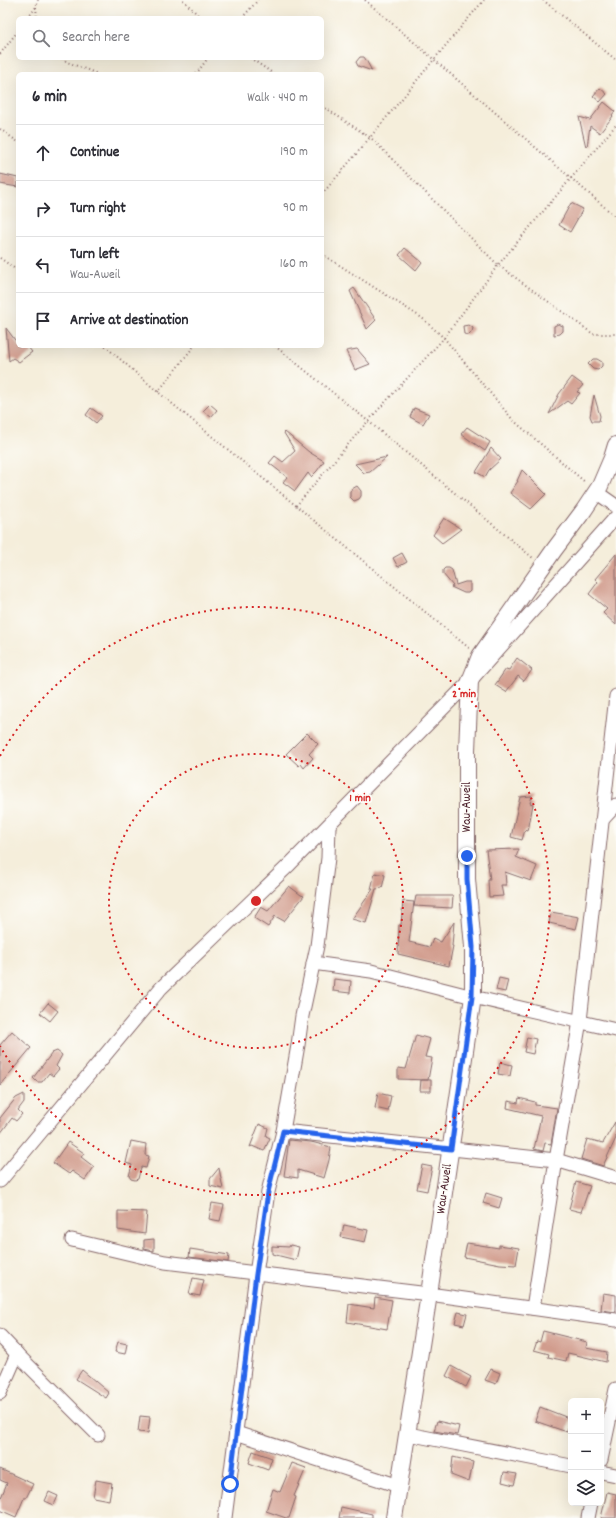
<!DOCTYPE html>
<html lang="en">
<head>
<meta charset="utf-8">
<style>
	:root { --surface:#fff; --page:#f7f7f7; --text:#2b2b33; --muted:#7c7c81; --line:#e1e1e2 }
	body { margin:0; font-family:Dekko,sans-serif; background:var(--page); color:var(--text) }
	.controls { position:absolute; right:12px; bottom:12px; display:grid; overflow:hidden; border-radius:6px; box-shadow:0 4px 16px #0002 }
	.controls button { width:36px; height:36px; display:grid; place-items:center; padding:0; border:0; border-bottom:1px solid var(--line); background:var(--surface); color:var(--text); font:20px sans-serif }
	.stop { position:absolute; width:12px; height:12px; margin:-9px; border:3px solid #2563eb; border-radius:50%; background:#fff }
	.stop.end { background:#2563eb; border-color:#fff; box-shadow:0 1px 4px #0008 }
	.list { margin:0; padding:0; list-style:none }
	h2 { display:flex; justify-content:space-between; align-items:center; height:52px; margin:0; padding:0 16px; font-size:17px }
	h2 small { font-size:13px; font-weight:400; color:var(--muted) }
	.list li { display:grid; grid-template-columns:26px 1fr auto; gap:12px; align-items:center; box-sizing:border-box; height:56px; padding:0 16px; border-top:1px solid var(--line) }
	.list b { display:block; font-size:15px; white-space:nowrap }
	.list p { margin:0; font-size:13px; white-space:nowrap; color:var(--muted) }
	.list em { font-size:13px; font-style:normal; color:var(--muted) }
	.icon { flex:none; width:22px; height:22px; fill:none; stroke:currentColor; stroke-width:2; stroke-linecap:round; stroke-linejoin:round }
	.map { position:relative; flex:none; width:616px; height:1518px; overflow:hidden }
	.search { position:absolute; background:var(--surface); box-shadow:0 4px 16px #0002; left:16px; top:16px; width:308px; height:44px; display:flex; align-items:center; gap:10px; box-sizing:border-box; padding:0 14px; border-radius:6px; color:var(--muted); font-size:15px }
	.panel { position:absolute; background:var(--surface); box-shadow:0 4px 16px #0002; left:16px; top:72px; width:308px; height:276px; border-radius:6px }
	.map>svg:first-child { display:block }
	.building { fill:#d19c8d }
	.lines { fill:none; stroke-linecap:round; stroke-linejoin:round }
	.minor-casing { stroke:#866769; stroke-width:15 }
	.tertiary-casing { stroke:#866769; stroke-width:18 }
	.path { stroke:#866769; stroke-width:2; stroke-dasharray:1 3; stroke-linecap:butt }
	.minor { stroke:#fff; stroke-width:13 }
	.tertiary { stroke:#fff; stroke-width:16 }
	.route { stroke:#2563eb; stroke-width:5 }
	.ring { fill:none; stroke:#d62828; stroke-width:2; stroke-dasharray:2 4 }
	.labels { text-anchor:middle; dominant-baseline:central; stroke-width:3.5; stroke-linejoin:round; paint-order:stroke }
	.street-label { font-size:13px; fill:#4a1f2b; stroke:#fdfcf7 }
	.centre { fill:#d62828; stroke:#fdfcf7; stroke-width:2 }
	.ring-label { font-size:12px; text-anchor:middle; font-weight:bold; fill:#d62828; stroke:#fdfcf7; stroke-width:3.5; stroke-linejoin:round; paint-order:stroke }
</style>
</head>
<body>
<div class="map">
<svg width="616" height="1518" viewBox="0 0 616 1518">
	<rect width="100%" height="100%" fill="#fdfcf7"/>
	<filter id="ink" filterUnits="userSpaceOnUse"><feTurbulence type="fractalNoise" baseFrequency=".025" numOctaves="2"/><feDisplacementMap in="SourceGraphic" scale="8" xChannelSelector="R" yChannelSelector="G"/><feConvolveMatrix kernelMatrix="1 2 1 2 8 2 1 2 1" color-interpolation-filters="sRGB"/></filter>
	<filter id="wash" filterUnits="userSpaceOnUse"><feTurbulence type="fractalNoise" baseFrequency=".012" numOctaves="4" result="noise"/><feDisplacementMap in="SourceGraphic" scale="16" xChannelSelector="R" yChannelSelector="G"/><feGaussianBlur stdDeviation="0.9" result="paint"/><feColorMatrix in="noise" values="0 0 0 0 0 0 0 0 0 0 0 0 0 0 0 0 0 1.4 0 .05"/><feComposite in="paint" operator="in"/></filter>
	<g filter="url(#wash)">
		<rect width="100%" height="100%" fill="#f5eedb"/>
		<g id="blocks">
			<g class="building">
				<polygon points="360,57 364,57 366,60 372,71 358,66 356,62"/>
				<polygon points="600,88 607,94 600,102 593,96"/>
				<polygon points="604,102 615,111 612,115 613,116 600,133 590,126 587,147 586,147 579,117 590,120"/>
				<polygon points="0,174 18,178 18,187 0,184"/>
				<polygon points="571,203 583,209 570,232 559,225"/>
				<polygon points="405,248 422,262 416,270 399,255"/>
				<polygon points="354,288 376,320 367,329 350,291"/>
				<polygon points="558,324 563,326 563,331 560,334 554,335 554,326"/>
				<polygon points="469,325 473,328 472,332 469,335 464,334 463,326"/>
				<polygon points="6,328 18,344 18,346 27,346 32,352 19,362 13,358 9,361"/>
				<polygon points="357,349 370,364 355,370 346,351"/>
				<polygon points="593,359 597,359 602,362 602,366 598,370 593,369 588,364"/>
				<polygon points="572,377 583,385 577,392 580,393 571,404 567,401 549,414 559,394"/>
				<polygon points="594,395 600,416 599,421 592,421 590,416"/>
				<polygon points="210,404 217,410 211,417 203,411"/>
				<polygon points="91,408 102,416 96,423 86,415"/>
				<polygon points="414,408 429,414 423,424 410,417"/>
				<polygon points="467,427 490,442 485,451 461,434"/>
				<polygon points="285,432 309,452 324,461 317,471 311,477 308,473 295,491 283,482 287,477 269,463 275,456 283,462 295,451 284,433"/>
				<polygon points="491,448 501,459 489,470 485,477 476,472"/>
				<polygon points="387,457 370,472 364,473 355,464"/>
				<polygon points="522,470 546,494 531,509 510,493 518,481 517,481"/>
				<polygon points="357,486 361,491 361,496 359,499 354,501 350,497 350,492 352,489"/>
				<polygon points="444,518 461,529 442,543 433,535"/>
				<polygon points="402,553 407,562 398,567 393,558"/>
				<polygon points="616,554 616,625 603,613 607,609 589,594 598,582 595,579"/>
				<polygon points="445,568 449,568 452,570 456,585 465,582 470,582 470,591 468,593 464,593 451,587 453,586 443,574 443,570"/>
				<polygon points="517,658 532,670 524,681 518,676 506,692 495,685 506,669 509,670"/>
				<polygon points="307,733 318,744 309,754 313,758 304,768 301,764 299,766 286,754"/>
				<polygon points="532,796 530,803 533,804 528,831 525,830 522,840 511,837 520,797"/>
				<polygon points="519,849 516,857 537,866 531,881 505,872 506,885 501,885 503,896 489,897 488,880 490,880 486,850"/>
				<polygon points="375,873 385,875 382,888 376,889 366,923 352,919 373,889 371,889"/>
				<polygon points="289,886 301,895 304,896 284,921 275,916 268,927 254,918 261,907 268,911"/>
				<polygon points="416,896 453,896 452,908 414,906"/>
				<polygon points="403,901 414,902 409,942 430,947 433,938 441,942 454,922 452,946 453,946 449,966 398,954 399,925 401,925"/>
				<polygon points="551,912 579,917 576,929 549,923"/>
				<polygon points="499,978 508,980 505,992 496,990"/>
				<polygon points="334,979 351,981 350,993 333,991"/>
				<polygon points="48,1003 58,1011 50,1021 40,1013"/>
				<polygon points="12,1031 31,1048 0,1085 0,1045"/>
				<polygon points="416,1035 430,1039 425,1057 432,1058 428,1080 398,1079 398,1068 406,1069"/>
				<polygon points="527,1037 536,1039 533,1054 524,1052"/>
				<polygon points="57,1051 62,1055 56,1066 59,1069 53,1076 49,1073 42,1082 37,1082 33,1078 52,1053"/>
				<polygon points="500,1062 512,1065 510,1076 498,1074"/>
				<polygon points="421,1080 431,1080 431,1091 420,1091"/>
				<polygon points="378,1093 391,1096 388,1111 375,1108"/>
				<polygon points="24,1094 24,1102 18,1110 22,1114 16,1121 12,1118 0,1134 0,1118 16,1098"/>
				<polygon points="519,1098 535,1102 535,1105 557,1108 551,1144 545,1143 543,1151 534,1149 541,1116 507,1108 508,1101 518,1103"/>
				<polygon points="615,1122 616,1138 603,1166 581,1159 587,1139 603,1143"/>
				<polygon points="259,1124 268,1128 266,1136 270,1138 264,1151 252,1146 250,1147"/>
				<polygon points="289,1140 311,1142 331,1147 329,1160 324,1178 298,1170 298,1178 284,1176"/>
				<polygon points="131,1141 146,1144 145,1155 149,1156 146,1168 141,1167 138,1179 135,1180 131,1179 129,1176 132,1165 126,1163"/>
				<polygon points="68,1142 84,1153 81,1157 94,1167 85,1180 72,1171 69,1174 53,1163"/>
				<polygon points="422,1165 432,1167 427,1191 417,1189"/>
				<polygon points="219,1168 223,1189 210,1186 210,1179"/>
				<polygon points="576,1182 590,1186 581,1212 569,1209"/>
				<polygon points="486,1193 502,1198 499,1208 483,1203"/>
				<polygon points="212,1203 224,1205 220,1221 209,1219"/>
				<polygon points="118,1211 147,1212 145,1234 118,1230"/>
				<polygon points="344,1225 368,1230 365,1242 341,1237"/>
				<polygon points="154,1239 154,1251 144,1249 144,1240"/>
				<polygon points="467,1243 499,1248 499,1245 519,1248 516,1265 500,1264 464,1257"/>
				<polygon points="290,1245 299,1247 296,1260 272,1254 272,1246 289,1247"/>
				<polygon points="190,1249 229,1255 228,1262 189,1257"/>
				<polygon points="193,1278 204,1280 200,1296 189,1294"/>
				<polygon points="603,1293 616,1295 616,1312 601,1310"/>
				<polygon points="375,1297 392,1300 387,1329 347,1322 349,1304 374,1308"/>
				<polygon points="458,1312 467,1314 464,1325 455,1323"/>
				<polygon points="543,1331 587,1342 586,1348 607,1352 606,1362 568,1353 566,1361 548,1357 549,1354 534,1350 537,1341 540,1342"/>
				<polygon points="118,1342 127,1344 125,1354 115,1352"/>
				<polygon points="451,1366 471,1377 466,1387 446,1376"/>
				<polygon points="491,1369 500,1373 496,1384 485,1380"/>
				<polygon points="82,1370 109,1393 106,1398 76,1379"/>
				<polygon points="540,1407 571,1419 567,1432 535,1421"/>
				<polygon points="140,1416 150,1417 148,1433 138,1432"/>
				<polygon points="437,1421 459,1426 457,1435 434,1431"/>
				<polygon points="253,1451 272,1458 268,1470 249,1463"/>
				<polygon points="453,1457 473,1462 469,1482 451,1475"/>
				<polygon points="292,1463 306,1468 294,1496 296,1497 289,1518 286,1518 266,1511 273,1489 280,1492"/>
				<polygon points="0,1469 33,1484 26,1498 24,1498 16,1517 0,1510 0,1500 7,1483 0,1480"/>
				<polygon points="504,1472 517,1474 514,1485 502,1482"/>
				<polygon points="96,1480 112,1483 109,1500 93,1497"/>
				<polygon points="49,1492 58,1496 54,1505 45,1501"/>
				<polygon points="607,1492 616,1494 616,1518 601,1518"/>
				<polygon points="341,1507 372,1514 372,1518 339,1518"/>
			</g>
		</g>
	</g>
	<g filter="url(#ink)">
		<use href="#blocks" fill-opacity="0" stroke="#866769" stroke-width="1"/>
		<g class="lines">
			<defs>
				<g id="minor">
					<polyline points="596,492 616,506"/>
					<polyline points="602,820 616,805"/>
					<polyline points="313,963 371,971 473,997 616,1030"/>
					<polyline points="283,1131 556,1160 616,1178"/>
					<polyline points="0,1181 161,988 290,864 470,681 616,517"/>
					<polyline points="72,1240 165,1262 429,1294 616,1320"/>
					<polyline points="533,1308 556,1160 580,1021 616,696"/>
					<polyline points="0,1336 17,1354"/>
					<polyline points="0,1393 17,1354 98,1435"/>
					<polyline points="236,1433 399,1486"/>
					<polyline points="408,1434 571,1466"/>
					<polyline points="601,1460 616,1389"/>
					<polyline points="601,1472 616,1475"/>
					<polyline points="225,1518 256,1274 268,1192 283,1131 298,1045 302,1016 317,946 328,858 329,825"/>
					<polyline points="588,1518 591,1503"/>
				</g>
				<polyline id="tertiary" points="394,1518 429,1294 473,997 473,947 467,879 467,750 470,681 480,656 554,550 584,510 600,486 612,458 616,445"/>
			</defs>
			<use href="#minor" class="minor-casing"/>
			<use href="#tertiary" class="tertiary-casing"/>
			<g class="path">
				<polyline points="183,0 201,18"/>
				<polyline points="365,0 616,217"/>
				<polyline points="543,0 616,60"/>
				<polyline points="36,7 37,18"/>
				<polyline points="28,18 36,7 38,0"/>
				<polyline points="242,18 258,0"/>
				<polyline points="0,54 18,31"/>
				<polyline points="62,58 67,62 98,74"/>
				<polyline points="250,58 274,74"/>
				<polyline points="196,74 208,58"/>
				<polyline points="322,106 371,138 498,265 593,334 616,334"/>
				<polyline points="0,129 18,142"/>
				<path d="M322 194C377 131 429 64 484 0"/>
				<polyline points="322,254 422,318 444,338 513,420 586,483"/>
				<polyline points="0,258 18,271"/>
				<polyline points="105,346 158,392 469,648"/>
				<polyline points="275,346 368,421 533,558"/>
				<polyline points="158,392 194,346"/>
				<polyline points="296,506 368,421 444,338 498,265 616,125"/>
			</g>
			<use href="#minor" class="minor"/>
			<use href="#tertiary" class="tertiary"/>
		</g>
	</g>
	<g class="lines" filter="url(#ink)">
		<polyline class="route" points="230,1484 256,1274 268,1192 283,1131 451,1149 472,997 473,947 467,879 467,856"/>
	</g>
	<g class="ring">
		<circle cx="256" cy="901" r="147"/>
		<path d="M0 756A294 294 0 1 1 0 1046"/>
	</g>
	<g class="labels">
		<g class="street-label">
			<text transform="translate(467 807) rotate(-90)">Wau-Aweil</text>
			<text transform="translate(445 1189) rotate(-82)">Wau-Aweil</text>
		</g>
	</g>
	<circle cx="256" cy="901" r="6" class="centre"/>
	<g class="ring-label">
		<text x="464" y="697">2 min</text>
		<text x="360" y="801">1 min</text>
	</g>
</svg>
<div class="controls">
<button>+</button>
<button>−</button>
<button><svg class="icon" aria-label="layers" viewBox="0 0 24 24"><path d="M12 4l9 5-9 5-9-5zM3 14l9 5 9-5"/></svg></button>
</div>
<div class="stop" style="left:230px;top:1484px"></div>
<div class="stop end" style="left:467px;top:856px"></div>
<div class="search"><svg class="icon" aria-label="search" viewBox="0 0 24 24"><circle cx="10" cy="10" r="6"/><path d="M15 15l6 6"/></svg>Search here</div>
<section class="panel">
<h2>6 min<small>Walk · 440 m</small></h2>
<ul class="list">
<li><svg class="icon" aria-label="ahead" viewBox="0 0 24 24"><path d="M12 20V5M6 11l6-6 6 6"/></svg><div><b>Continue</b></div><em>190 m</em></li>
<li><svg class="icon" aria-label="right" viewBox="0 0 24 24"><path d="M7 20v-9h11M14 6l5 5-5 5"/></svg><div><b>Turn right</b></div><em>90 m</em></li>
<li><svg class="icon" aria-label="left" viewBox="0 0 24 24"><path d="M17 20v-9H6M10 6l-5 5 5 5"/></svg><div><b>Turn left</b><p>Wau-Aweil</p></div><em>160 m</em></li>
<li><svg class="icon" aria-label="arrive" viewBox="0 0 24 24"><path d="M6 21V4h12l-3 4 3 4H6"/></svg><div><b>Arrive at destination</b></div></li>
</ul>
</section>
</div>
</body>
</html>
